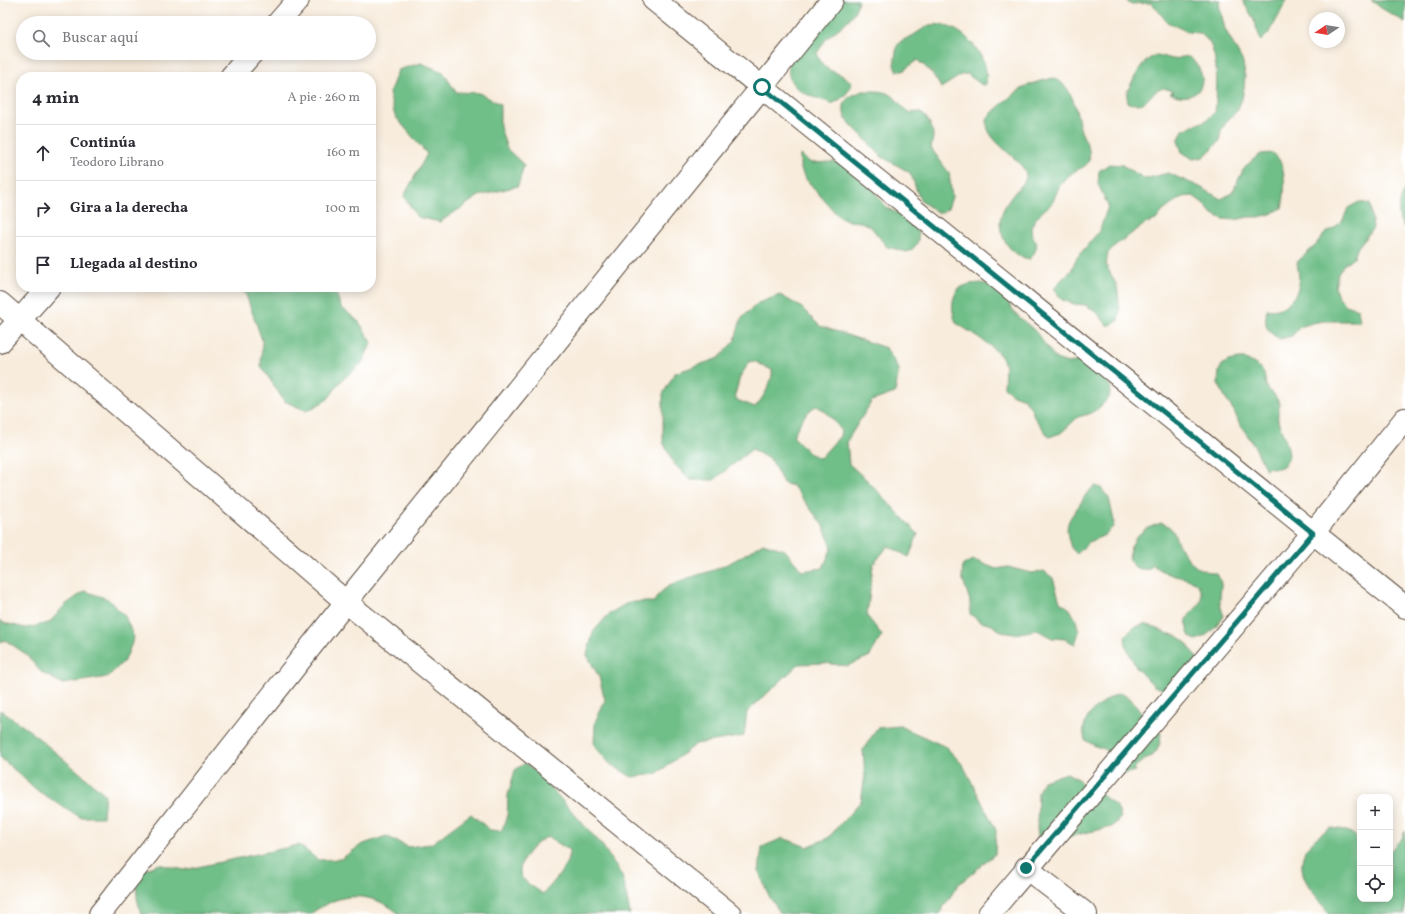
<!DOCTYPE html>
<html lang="es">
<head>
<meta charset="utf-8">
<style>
	:root { --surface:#fff; --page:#f2f2f3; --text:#2b2b33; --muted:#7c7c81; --line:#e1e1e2 }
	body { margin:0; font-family:Vollkorn,serif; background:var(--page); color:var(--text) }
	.controls { position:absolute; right:12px; bottom:12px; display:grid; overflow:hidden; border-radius:8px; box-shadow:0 2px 10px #0003 }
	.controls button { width:36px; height:36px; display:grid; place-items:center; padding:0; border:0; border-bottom:1px solid var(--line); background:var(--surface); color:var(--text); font:20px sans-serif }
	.compass { position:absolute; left:1309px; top:12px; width:36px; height:36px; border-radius:50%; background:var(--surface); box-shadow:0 2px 10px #0003; rotate:258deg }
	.stop { position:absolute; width:12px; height:12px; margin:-9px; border:3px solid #0f766e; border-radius:50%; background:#fff }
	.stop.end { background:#0f766e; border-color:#fff; box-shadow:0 1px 4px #0008 }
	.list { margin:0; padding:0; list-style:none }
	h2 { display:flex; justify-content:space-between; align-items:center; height:52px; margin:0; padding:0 16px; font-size:17px }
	h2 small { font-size:13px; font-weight:400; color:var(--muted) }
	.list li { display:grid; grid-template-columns:26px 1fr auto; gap:12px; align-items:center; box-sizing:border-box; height:56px; padding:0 16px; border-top:1px solid var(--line) }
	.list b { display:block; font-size:15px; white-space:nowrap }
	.list p { margin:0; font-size:13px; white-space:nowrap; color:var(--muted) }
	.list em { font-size:13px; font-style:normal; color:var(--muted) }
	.icon { flex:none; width:22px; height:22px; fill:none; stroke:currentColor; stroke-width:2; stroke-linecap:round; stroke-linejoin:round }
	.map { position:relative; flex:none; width:1405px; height:914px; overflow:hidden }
	.search { position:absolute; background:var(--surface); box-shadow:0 2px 10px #0003; left:16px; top:16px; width:360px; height:44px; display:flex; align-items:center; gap:10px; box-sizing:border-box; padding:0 14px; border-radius:22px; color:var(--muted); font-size:15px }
	.panel { position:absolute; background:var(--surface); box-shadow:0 2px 10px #0003; left:16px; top:72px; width:360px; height:220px; border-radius:16px }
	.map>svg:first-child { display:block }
	.forest { fill:#70be88; stroke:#567453; fill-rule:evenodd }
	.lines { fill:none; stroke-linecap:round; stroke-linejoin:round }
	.minor-casing { stroke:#57473a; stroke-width:24 }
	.secondary-casing { stroke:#57473a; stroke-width:24 }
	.minor { stroke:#fff; stroke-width:22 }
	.secondary { stroke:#fff; stroke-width:22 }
	.route { stroke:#0f766e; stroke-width:5 }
</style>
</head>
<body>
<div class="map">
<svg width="1405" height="914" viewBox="0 0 1405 914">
	<rect width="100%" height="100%" fill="#fff"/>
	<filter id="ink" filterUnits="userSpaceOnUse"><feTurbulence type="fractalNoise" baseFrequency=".025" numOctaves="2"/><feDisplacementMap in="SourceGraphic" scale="8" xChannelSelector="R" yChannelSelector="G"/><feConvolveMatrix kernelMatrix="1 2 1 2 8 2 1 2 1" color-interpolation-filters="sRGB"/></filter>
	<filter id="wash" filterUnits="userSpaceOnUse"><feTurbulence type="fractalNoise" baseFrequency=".012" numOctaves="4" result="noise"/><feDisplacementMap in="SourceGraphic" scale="16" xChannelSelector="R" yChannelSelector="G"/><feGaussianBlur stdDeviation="0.9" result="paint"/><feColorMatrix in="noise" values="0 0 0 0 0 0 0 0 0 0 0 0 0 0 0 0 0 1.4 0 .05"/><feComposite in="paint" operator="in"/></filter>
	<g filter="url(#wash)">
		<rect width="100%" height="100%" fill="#f8ecdc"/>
		<g class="forest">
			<path d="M839 0H858C856 18 841 26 828 37 824 41 821 48 817 53 824 77 841 68 852 84 848 94 841 100 831 104L828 102C814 97 792 92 789 75 788 71 789 66 789 62Z"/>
			<path d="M1127 0H1220L1219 4 1225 29 1243 62 1245 76 1244 88 1242 99 1237 111 1228 120 1221 130 1219 142 1204 157 1193 159 1182 152 1178 141 1183 130 1207 120 1215 112C1217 94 1219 58 1209 42 1207 39 1203 36 1200 33L1188 32 1167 22 1152 3 1129 4Z"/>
			<polygon points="1242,0 1287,0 1270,32 1261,41 1253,18"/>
			<polygon points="1371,0 1405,0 1405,22 1381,8"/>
			<path d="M929 25C933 25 937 24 941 25 963 28 982 50 986 71 987 75 986 80 986 84L982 85 967 74 961 75 941 88C935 76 928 68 917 60L903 71H897L894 65 897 46 901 41 912 36Z"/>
			<path d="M1156 55C1162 55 1167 59 1174 59 1179 59 1183 55 1188 57 1192 58 1193 60 1195 63 1213 84 1194 105 1170 93L1174 92 1164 88C1145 93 1152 108 1128 103 1128 101 1127 99 1127 96 1126 92 1129 88 1131 84 1138 72 1142 61 1156 55Z"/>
			<polygon points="421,63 443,72 456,92 479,93 500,104 500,127 507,149 524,165 518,186 479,196 440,222 417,217 404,196 427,154 395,116 389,94 398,70"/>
			<path d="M1054 78C1059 82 1065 84 1068 90 1076 102 1077 117 1081 131 1084 139 1092 150 1089 160 1087 167 1080 168 1075 171 1071 174 1064 179 1061 183 1057 189 1056 197 1052 203 1046 209 1037 215 1033 223 1025 240 1047 238 1030 259 1020 258 1011 251 1006 243 994 222 1002 208 1016 191 1020 186 1025 183 1026 177 1028 160 979 140 988 118 991 113 999 107 1003 103 1022 87 1029 83 1054 78Z"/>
			<path d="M863 91C873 91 886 90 894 97 900 103 903 109 910 113 911 113 916 112 917 112 926 113 933 127 933 135 933 139 932 144 931 148L949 173 952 197 948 208 943 212 938 213 921 201 918 195 912 177 909 172 882 157 845 118C841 100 847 97 863 91Z"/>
			<path d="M1273 153C1276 156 1279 159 1281 163 1286 177 1285 195 1282 208L1271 214 1259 217H1248L1235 220 1223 219 1211 213 1203 203 1193 196 1182 197 1163 211 1156 220 1145 224 1117 244 1108 253 1106 265 1117 286 1120 309 1118 321 1108 326 1096 311 1085 305 1074 304 1062 300 1054 289 1062 279 1071 271 1076 259 1100 230 1108 206 1098 184 1099 171 1109 164 1122 165 1145 179 1168 173 1200 187 1221 199 1232 193 1243 170 1251 161 1261 154Z"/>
			<path d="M800 155 811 163 835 162 857 170 865 179 887 208 897 213H910C915 222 923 237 915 246 913 249 910 251 907 252L887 247 871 227 861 222 849 221 838 216 805 178 800 167Z"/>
			<path d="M1404 191H1405V228C1395 218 1399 203 1404 191Z"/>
			<path d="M1359 202 1370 204 1373 228 1358 247 1354 257 1344 264 1338 274 1335 286 1338 297 1346 305 1358 309 1360 321H1324L1312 323 1300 327 1292 336 1280 339C1265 331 1264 325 1267 309 1280 313 1295 300 1298 288 1300 280 1298 270 1297 262L1316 245 1324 234 1334 228 1343 220 1348 208Z"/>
			<path d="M981 283 994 286 1002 294 1016 314 1035 331 1056 359 1068 363 1092 359 1111 387 1109 398 1099 408 1089 414 1078 417 1061 433 1049 437 1034 417 1032 409 1024 399 1013 395 1004 387C1004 379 1006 369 1004 362 1000 349 967 330 956 323 951 308 951 302 958 288L970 284Z"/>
			<polygon points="240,287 334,287 341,307 359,322 372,342 362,363 341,381 328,399 307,411 284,401 261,366 262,340 246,295"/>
			<path d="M780 295 801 307 820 326 886 348 899 369 895 393 872 401 847 441 849 464 868 481 918 534 909 557 888 546 873 565 867 616 882 635 870 656 848 666 824 663 799 664 747 712 744 736 696 744 656 774 632 777 610 764 594 745 595 722 605 700 599 677 587 655 593 632 609 614 629 602H654C665 578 702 577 723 566 737 560 750 551 763 543L785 550 802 571 823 568 832 547 822 524 793 486 783 483 772 461 752 449 714 480H690L674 464 663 442V394L675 373 719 358 735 340 741 319 758 303ZM750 361 756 362 772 370C774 380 762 400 755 407L737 400 735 395 740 377ZM816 406C827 410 834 421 841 430L840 436 820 458 810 454 793 436C799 425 805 412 816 406Z"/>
			<path d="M1240 359H1246L1261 368 1264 373 1266 385 1269 390 1274 394 1280 404C1279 410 1277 415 1278 420 1280 432 1295 452 1286 463 1281 469 1275 469 1268 467L1266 470 1254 445 1239 423 1234 411 1227 401 1218 383 1219 371 1222 365 1228 361Z"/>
			<path d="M1096 486 1101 488 1109 498 1114 521 1113 527 1105 535 1089 542 1077 554C1073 551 1070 546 1069 541 1064 522 1070 519 1080 504 1085 497 1087 490 1096 486Z"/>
			<path d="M1161 523C1177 528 1173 536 1180 547 1183 552 1189 560 1194 565 1199 570 1210 572 1217 574 1223 584 1221 586 1220 597 1219 603 1222 611 1224 616 1216 627 1209 636 1196 640L1190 637C1177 610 1204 613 1201 593 1199 577 1180 579 1169 574 1163 572 1158 568 1152 565L1150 569C1121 573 1126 543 1144 530 1149 527 1156 525 1161 523Z"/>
			<polygon points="974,560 996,569 1008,567 1031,573 1044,571 1053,578 1060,602 1070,609 1076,620 1079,632 1075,644 1065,639 1052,638 1037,630 1014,634 1002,632 992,625 981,622 970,614 970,601 962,577 963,564"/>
			<polygon points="85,591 108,599 125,616 134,638 125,660 108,677 63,684 41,672 26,654 5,640 0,643 0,620 4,623 26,628 49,623 65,605"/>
			<polygon points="1144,624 1155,627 1166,633 1178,636 1188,645 1202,666 1176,694 1154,686 1137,669 1126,647 1125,636 1133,628"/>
			<path d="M1119 693 1130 698 1144 717 1154 724 1161 733C1159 760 1150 753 1134 768L1136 771 1123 774 1112 773 1107 750 1095 746 1085 740C1084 736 1083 731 1084 727 1087 711 1105 700 1119 693Z"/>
			<polygon points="0,710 30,731 105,794 103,817 80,817 38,791 0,757"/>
			<polygon points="900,726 946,747 963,765 996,830 995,854 958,885 939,914 781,914 769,896 759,872 762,847 783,838 807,847 828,838 861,801 865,776 863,750 877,728"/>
			<path d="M525 763 543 779 602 845 622 876 630 913V914H399C380 897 352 891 329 903 322 906 316 910 310 914H141L137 898 136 872 160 864 184 870 299 845 318 860 341 859 361 845 386 836 408 847 431 844 471 814 490 830 501 831 507 819 508 795 515 770ZM548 837 569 850C571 864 552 884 543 894 537 889 525 883 521 876 515 863 537 840 548 837Z"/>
			<polygon points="1067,773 1078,779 1085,787 1097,791 1117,807 1121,817 1112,827 1066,837 1039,841 1037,829 1038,792 1043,781"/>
			<path d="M1331 828C1343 829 1351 831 1360 840V899H1390V851L1402 838 1405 831V914H1328C1323 903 1313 894 1307 883 1293 858 1309 840 1331 828Z"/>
		</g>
	</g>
	<g filter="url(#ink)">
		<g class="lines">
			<defs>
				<g id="minor">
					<polyline points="278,23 298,0"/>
					<polyline points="231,77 252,53"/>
					<polyline points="0,303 346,602 730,914"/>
					<polyline points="0,342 49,287"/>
					<polyline points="1026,868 1086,914"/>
					<polyline points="100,914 346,602 832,0"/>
					<polyline points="989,914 1313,533 1405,419"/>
				</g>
				<polyline id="secondary" points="654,0 1405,607"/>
			</defs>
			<use href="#minor" class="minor-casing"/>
			<use href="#secondary" class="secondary-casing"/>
			<use href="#minor" class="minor"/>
			<use href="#secondary" class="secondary"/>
		</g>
	</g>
	<g class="lines" filter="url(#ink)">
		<polyline class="route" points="762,87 1313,533 1026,868"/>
	</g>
</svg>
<div class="controls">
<button>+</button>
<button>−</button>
<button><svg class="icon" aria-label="locate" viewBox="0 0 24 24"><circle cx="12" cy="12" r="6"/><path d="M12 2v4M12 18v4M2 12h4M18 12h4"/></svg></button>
</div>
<svg class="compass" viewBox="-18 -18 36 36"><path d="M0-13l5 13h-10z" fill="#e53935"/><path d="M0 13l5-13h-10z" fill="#7c7c81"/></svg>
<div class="stop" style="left:762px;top:87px"></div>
<div class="stop end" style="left:1026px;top:868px"></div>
<div class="search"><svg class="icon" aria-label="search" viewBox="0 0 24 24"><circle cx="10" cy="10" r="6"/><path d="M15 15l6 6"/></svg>Buscar aquí</div>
<section class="panel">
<h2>4 min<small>A pie · 260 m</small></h2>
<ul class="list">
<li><svg class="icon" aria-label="ahead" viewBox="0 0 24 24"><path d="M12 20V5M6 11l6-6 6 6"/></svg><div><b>Continúa</b><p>Teodoro Librano</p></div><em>160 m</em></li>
<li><svg class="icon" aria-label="right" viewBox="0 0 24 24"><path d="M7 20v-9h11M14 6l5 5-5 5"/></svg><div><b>Gira a la derecha</b></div><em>100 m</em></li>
<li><svg class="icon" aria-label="arrive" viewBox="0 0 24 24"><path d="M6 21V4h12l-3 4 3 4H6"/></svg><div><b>Llegada al destino</b></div></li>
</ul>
</section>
</div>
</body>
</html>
